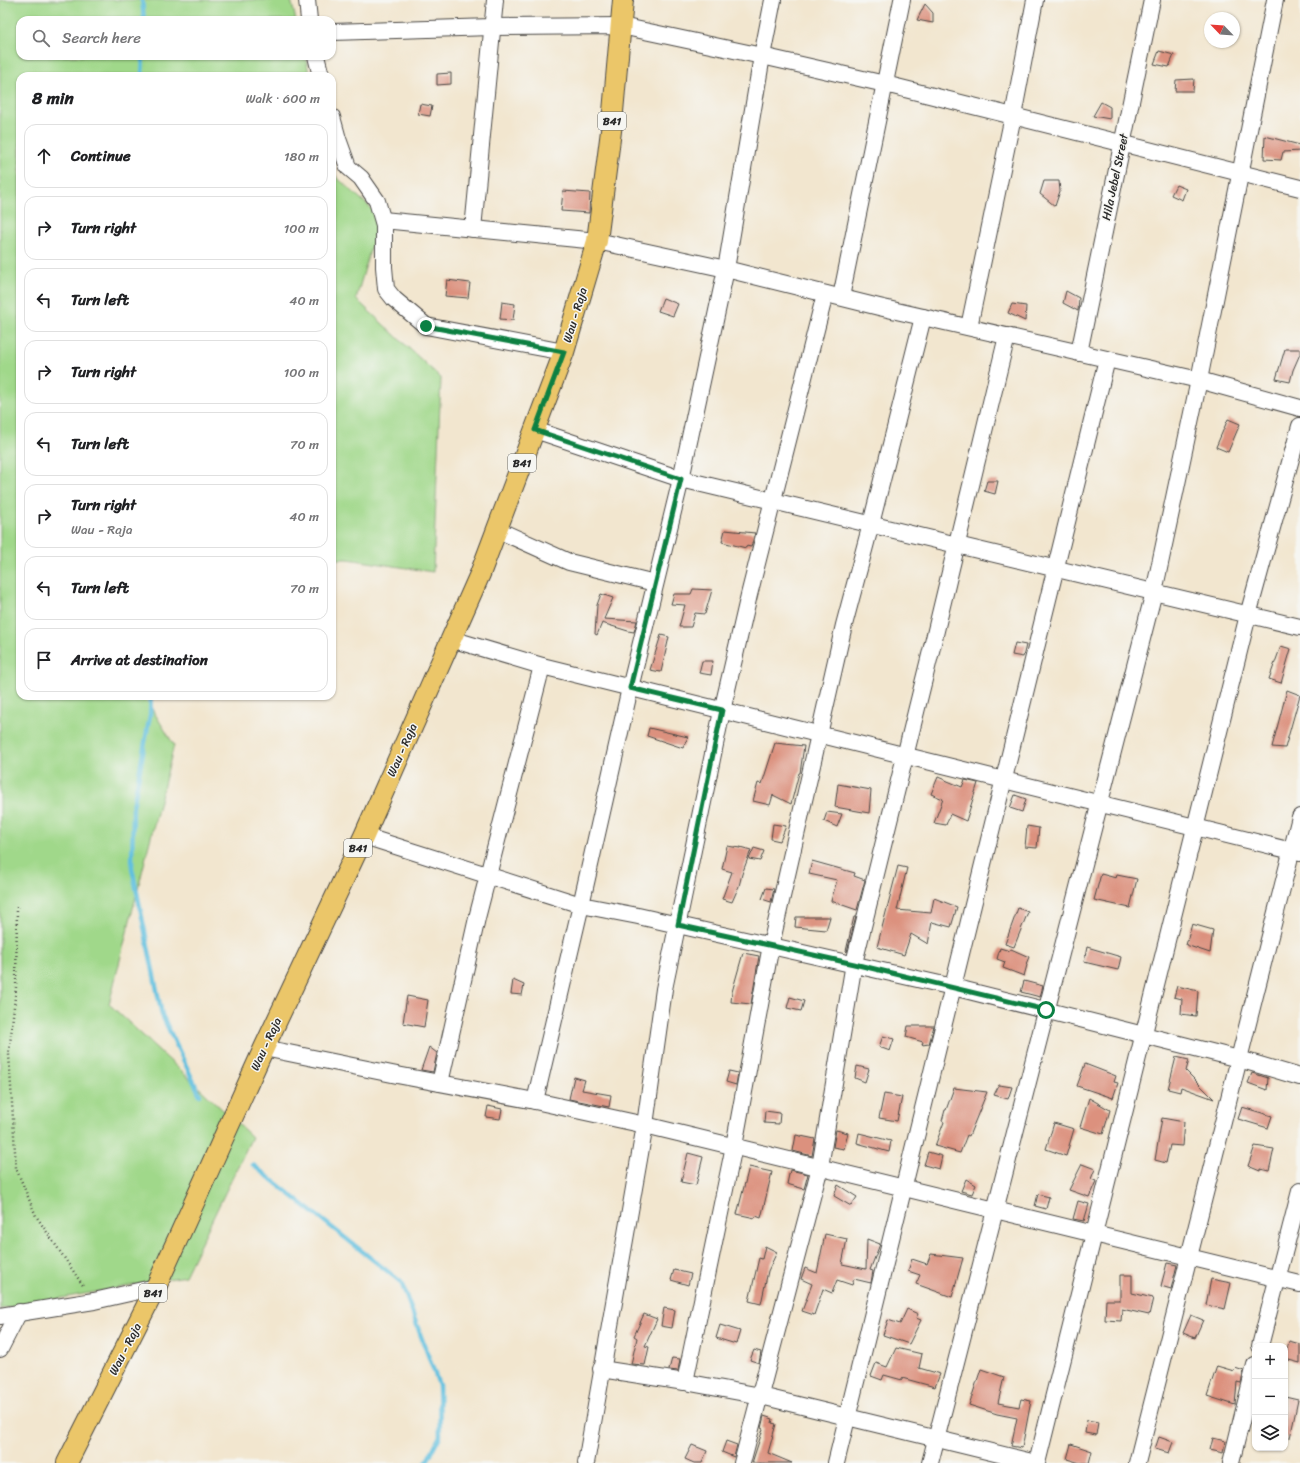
<!DOCTYPE html>
<html lang="en">
<head>
<meta charset="utf-8">
<style>
	:root { --surface:#fff; --page:#f6f6f6; --text:#202124; --muted:#757577; --line:#e0e0e0 }
	body { margin:0; font-family:Sriracha,sans-serif; background:var(--page); color:var(--text) }
	.controls { position:absolute; right:12px; bottom:12px; display:grid; overflow:hidden; border-radius:8px; box-shadow:0 1px 3px #0004 }
	.controls button { width:36px; height:36px; display:grid; place-items:center; padding:0; border:0; border-bottom:1px solid var(--line); background:var(--surface); color:var(--text); font:20px sans-serif }
	.compass { position:absolute; left:1204px; top:12px; width:36px; height:36px; border-radius:50%; background:var(--surface); box-shadow:0 1px 3px #0004; rotate:295deg }
	.stop { position:absolute; width:12px; height:12px; margin:-9px; border:3px solid #0b8043; border-radius:50%; background:#fff }
	.stop.end { background:#0b8043; border-color:#fff; box-shadow:0 1px 4px #0008 }
	.list { margin:0; padding:0; list-style:none }
	h2 { display:flex; justify-content:space-between; align-items:center; height:52px; margin:0; padding:0 16px; font-size:17px }
	h2 small { font-size:13px; font-weight:400; color:var(--muted) }
	.list li { display:grid; grid-template-columns:26px 1fr auto; gap:12px; align-items:center; box-sizing:border-box; height:64px; margin:0 8px 8px; padding:0 8px; border:1px solid var(--line); border-radius:12px }
	.list b { display:block; font-size:15px; white-space:nowrap }
	.list p { margin:0; font-size:13px; white-space:nowrap; color:var(--muted) }
	.list em { font-size:13px; font-style:normal; color:var(--muted) }
	.icon { flex:none; width:22px; height:22px; fill:none; stroke:currentColor; stroke-width:2; stroke-linecap:round; stroke-linejoin:round }
	.map { position:relative; flex:none; width:1300px; height:1463px; overflow:hidden }
	.search { position:absolute; background:var(--surface); box-shadow:0 1px 3px #0004; left:16px; top:16px; width:320px; height:44px; display:flex; align-items:center; gap:10px; box-sizing:border-box; padding:0 14px; border-radius:12px; color:var(--muted); font-size:15px }
	.panel { position:absolute; background:var(--surface); box-shadow:0 1px 3px #0004; left:16px; top:72px; width:320px; height:628px; border-radius:12px }
	.map>svg:first-child { display:block }
	.green { fill:#a0d88a; stroke:#66825a }
	.lines { fill:none; stroke-linecap:round; stroke-linejoin:round }
	.stream { stroke:#61c0df; stroke-width:4.5 }
	.building { fill:#dc917e }
	.minor-casing { stroke:#494744; stroke-width:18 }
	.major-casing { stroke:#494744; stroke-width:22 }
	.path { stroke:#494744; stroke-width:2.5; stroke-dasharray:1 3; stroke-linecap:butt }
	.minor { stroke:#fff; stroke-width:16 }
	.major { stroke:#ebc669; stroke-width:20 }
	.route { stroke:#0b8043; stroke-width:5 }
	.labels { text-anchor:middle; dominant-baseline:central; stroke-width:3; stroke-linejoin:round; paint-order:stroke }
	.shield { fill:#f6f6f2; stroke:#686867; stroke-width:1 }
	.shield-label { font-size:11px; font-weight:bold; fill:#2b2b2b }
	.street-label { font-size:12px; fill:#2b2b2b; stroke:#f6f6f2 }
</style>
</head>
<body>
<div class="map">
<svg width="1300" height="1463" viewBox="0 0 1300 1463">
	<rect width="100%" height="100%" fill="#f6f6f2"/>
	<filter id="ink" filterUnits="userSpaceOnUse"><feTurbulence type="fractalNoise" baseFrequency=".025" numOctaves="2"/><feDisplacementMap in="SourceGraphic" scale="8" xChannelSelector="R" yChannelSelector="G"/><feConvolveMatrix kernelMatrix="1 2 1 2 8 2 1 2 1" color-interpolation-filters="sRGB"/></filter>
	<filter id="wash" filterUnits="userSpaceOnUse"><feTurbulence type="fractalNoise" baseFrequency=".012" numOctaves="4" result="noise"/><feDisplacementMap in="SourceGraphic" scale="16" xChannelSelector="R" yChannelSelector="G"/><feGaussianBlur stdDeviation="0.9" result="paint"/><feColorMatrix in="noise" values="0 0 0 0 0 0 0 0 0 0 0 0 0 0 0 0 0 1.4 0 .05"/><feComposite in="paint" operator="in"/></filter>
	<g filter="url(#wash)">
		<rect width="100%" height="100%" fill="#f2e6cf"/>
		<g class="green">
			<polygon points="0,0 291,0 296,20 20,20 20,56 305,56 310,76 20,76 20,696 144,696 174,745 109,1004 252,1137 185,1276 0,1309"/>
			<polygon points="332,169 333,174 380,216 356,299 441,378 433,572 348,559 332,559"/>
		</g>
		<g class="lines">
			<g class="stream">
				<polyline points="142,0 144,20"/>
				<polyline points="142,76 143,56"/>
				<polyline points="151,696 150,715 133,807 132,868 162,1015 200,1095"/>
				<polyline points="253,1165 401,1282 439,1385 440,1436 426,1463"/>
			</g>
		</g>
		<g id="blocks">
			<g class="building">
				<polygon points="925,4 933,13 933,23 917,20"/>
				<polygon points="1159,51 1174,55 1169,67 1154,64"/>
				<polygon points="451,73 451,84 437,85 437,74"/>
				<polygon points="1194,79 1193,91 1175,91 1176,80"/>
				<polygon points="1101,102 1110,107 1110,119 1093,116"/>
				<polygon points="420,104 432,106 430,116 418,114"/>
				<polygon points="1265,136 1300,145 1300,151 1283,152 1281,160 1264,159"/>
				<polygon points="1044,181 1059,181 1060,191 1055,206 1040,194"/>
				<polygon points="1176,185 1186,189 1182,200 1171,195"/>
				<polygon points="563,191 590,193 589,213 561,211"/>
				<polygon points="447,280 470,283 468,298 445,296"/>
				<polygon points="1066,291 1079,298 1078,311 1063,303"/>
				<polygon points="663,298 678,304 673,316 658,311"/>
				<polygon points="502,302 515,304 513,320 500,319"/>
				<polygon points="1012,304 1026,306 1025,321 1008,313"/>
				<polygon points="1285,349 1300,349 1300,354 1293,370 1290,382 1276,379"/>
				<polygon points="1228,419 1240,424 1228,452 1216,447"/>
				<polygon points="987,481 998,481 995,494 984,491"/>
				<polygon points="725,530 755,533 751,547 746,546 746,548 722,542"/>
				<polygon points="693,589 712,590 705,614 695,613 691,627 679,627 685,605 671,604 674,594 691,594"/>
				<polygon points="601,594 613,598 604,619 637,621 634,632 628,631 602,623 597,635 595,634 597,605"/>
				<polygon points="661,635 669,637 661,672 650,670"/>
				<polygon points="1015,643 1026,645 1023,657 1012,655"/>
				<polygon points="1281,646 1291,649 1281,683 1269,679"/>
				<polygon points="702,661 713,661 711,675 699,673"/>
				<polygon points="1287,690 1300,695 1285,748 1272,747"/>
				<polygon points="649,728 688,737 683,748 647,736"/>
				<polygon points="775,743 804,746 800,773 799,773 791,804 773,795 770,805 753,801 758,783 762,784"/>
				<polygon points="938,777 962,787 965,780 978,783 966,821 950,814 946,825 934,823 943,799 931,794"/>
				<polygon points="838,784 871,790 869,813 835,807"/>
				<polygon points="1015,795 1026,799 1022,812 1010,808"/>
				<polygon points="827,812 842,814 837,827 824,821"/>
				<polygon points="773,824 786,826 780,841 771,839"/>
				<polygon points="1027,826 1039,828 1037,848 1025,847"/>
				<polygon points="727,846 740,848 740,847 751,850 742,874 739,886 732,902 722,899 732,872 722,869"/>
				<polygon points="754,848 764,851 760,861 749,859"/>
				<polygon points="812,861 855,873 854,876 865,880 857,910 831,901 837,880 809,874"/>
				<polygon points="898,866 907,868 897,910 931,913 934,898 957,907 951,927 932,922 928,944 911,934 904,955 877,947"/>
				<polygon points="1101,874 1116,878 1117,875 1137,879 1130,908 1094,900"/>
				<polygon points="766,888 774,889 771,902 762,899"/>
				<polygon points="1018,908 1028,912 1014,947 1005,944"/>
				<polygon points="796,917 830,917 826,930 795,927"/>
				<polygon points="854,917 856,917 847,952 846,951"/>
				<polygon points="1192,924 1213,930 1210,953 1186,945"/>
				<polygon points="1087,947 1121,957 1118,970 1084,962"/>
				<polygon points="1000,948 1010,951 1011,949 1029,957 1026,964 1027,965 1024,976 1003,968 1005,962 997,959"/>
				<polygon points="743,953 759,956 751,1004 731,1002 732,992"/>
				<polygon points="513,980 524,985 522,995 511,994"/>
				<polygon points="1024,981 1043,986 1040,997 1021,992"/>
				<polygon points="1177,986 1198,991 1196,1016 1181,1014 1182,999 1174,997"/>
				<polygon points="407,996 428,1000 424,1027 403,1023"/>
				<polygon points="790,997 804,1001 801,1011 787,1008"/>
				<polygon points="908,1026 934,1026 929,1044 922,1045 923,1042 906,1037"/>
				<polygon points="883,1036 894,1039 890,1051 879,1047"/>
				<polygon points="429,1047 437,1053 433,1072 421,1070"/>
				<polygon points="1176,1057 1189,1060 1186,1071 1214,1099 1181,1087 1180,1092 1168,1089"/>
				<polygon points="1085,1064 1116,1076 1114,1082 1118,1083 1113,1098 1077,1086"/>
				<polygon points="857,1066 869,1069 865,1082 855,1078"/>
				<polygon points="729,1071 738,1073 736,1085 726,1082"/>
				<polygon points="1252,1073 1268,1078 1267,1090 1248,1083"/>
				<polygon points="574,1077 585,1080 582,1090 611,1095 609,1107 569,1099"/>
				<polygon points="999,1085 1012,1087 1008,1099 994,1095"/>
				<polygon points="954,1088 987,1092 969,1136 967,1135 960,1153 935,1146 944,1122 942,1121 945,1110 946,1110"/>
				<polygon points="884,1094 902,1097 897,1121 879,1118"/>
				<polygon points="1089,1098 1110,1110 1103,1134 1080,1127"/>
				<polygon points="488,1106 502,1109 500,1119 486,1117"/>
				<polygon points="1242,1107 1272,1116 1268,1128 1238,1119"/>
				<polygon points="765,1111 780,1113 779,1124 764,1123"/>
				<polygon points="1162,1118 1184,1122 1182,1146 1170,1145 1166,1163 1155,1160"/>
				<polygon points="1054,1123 1074,1129 1066,1156 1046,1149"/>
				<polygon points="836,1130 848,1133 844,1149 833,1147"/>
				<polygon points="859,1133 891,1141 889,1152 857,1143"/>
				<polygon points="796,1135 815,1139 812,1156 793,1151"/>
				<polygon points="1255,1146 1274,1149 1269,1171 1260,1169 1260,1171 1248,1166"/>
				<polygon points="928,1152 942,1156 939,1169 924,1165"/>
				<polygon points="688,1153 703,1157 696,1185 681,1182"/>
				<polygon points="1082,1164 1095,1169 1091,1179 1096,1181 1089,1197 1069,1190"/>
				<polygon points="749,1167 772,1172 761,1218 756,1216 755,1218 737,1214"/>
				<polygon points="790,1170 808,1174 804,1189 787,1184"/>
				<polygon points="966,1179 976,1185 972,1194 961,1191"/>
				<polygon points="838,1185 857,1197 851,1206 834,1196"/>
				<polygon points="1038,1194 1049,1197 1046,1209 1035,1206"/>
				<polygon points="1078,1201 1089,1204 1084,1221 1073,1219"/>
				<polygon points="825,1234 847,1239 842,1264 866,1269 867,1239 880,1244 870,1270 873,1271 871,1283 854,1279 852,1285 837,1280 832,1293 823,1289 814,1315 802,1311 812,1284 801,1279 805,1268 817,1273"/>
				<polygon points="765,1246 777,1252 768,1271 761,1304 749,1301 759,1258 762,1259"/>
				<polygon points="931,1254 963,1258 952,1297 916,1284 920,1275 908,1271 912,1259 927,1264"/>
				<polygon points="1167,1263 1177,1265 1171,1289 1161,1286"/>
				<polygon points="674,1270 691,1274 688,1285 671,1280"/>
				<polygon points="1120,1275 1132,1275 1132,1293 1153,1298 1149,1315 1122,1309 1121,1321 1105,1320 1106,1300 1120,1300"/>
				<polygon points="1211,1279 1231,1283 1225,1309 1206,1305"/>
				<polygon points="664,1308 675,1310 672,1328 661,1326"/>
				<polygon points="907,1309 918,1314 916,1318 921,1320 909,1344 883,1335 888,1320 900,1324"/>
				<polygon points="644,1314 657,1319 645,1346 649,1347 645,1365 631,1364 637,1338 634,1336"/>
				<polygon points="1191,1315 1203,1320 1195,1338 1183,1333"/>
				<polygon points="720,1325 740,1331 736,1344 716,1338"/>
				<polygon points="1289,1341 1300,1344 1300,1363 1285,1359"/>
				<polygon points="896,1348 922,1354 919,1368 940,1374 935,1387 902,1378 902,1380 884,1375 882,1380 871,1376 876,1363 887,1367"/>
				<polygon points="754,1350 761,1352 759,1363 750,1360"/>
				<polygon points="672,1358 680,1359 678,1371 669,1370"/>
				<polygon points="1217,1366 1234,1371 1235,1368 1244,1371 1241,1383 1237,1382 1235,1405 1207,1396"/>
				<polygon points="981,1369 1004,1377 998,1403 1019,1407 1021,1399 1031,1401 1022,1448 1011,1446 1017,1418 997,1414 969,1405"/>
				<polygon points="1285,1397 1298,1400 1290,1438 1285,1437"/>
				<polygon points="764,1416 773,1419 772,1423 776,1424 768,1453 792,1463 752,1463 763,1429 761,1428"/>
				<polygon points="1087,1420 1098,1422 1096,1435 1085,1433"/>
				<polygon points="1159,1437 1173,1442 1169,1453 1155,1449"/>
				<polygon points="1213,1438 1225,1441 1223,1453 1210,1450"/>
				<polygon points="726,1441 737,1445 734,1457 722,1452"/>
				<polygon points="1071,1444 1092,1451 1089,1463 1080,1463 1067,1459"/>
				<polygon points="692,1445 707,1451 702,1463 694,1463 685,1459"/>
			</g>
		</g>
	</g>
	<g filter="url(#ink)">
		<use href="#blocks" fill-opacity="0" stroke="#494744" stroke-width="1"/>
		<g class="lines">
			<defs>
				<g id="minor">
					<polyline points="307,0 309,20"/>
					<polyline points="332,32 492,27 621,26 762,56 885,84 1300,188"/>
					<polyline points="316,56 321,76"/>
					<polyline points="332,117 338,139 348,167 361,178 377,201 384,225 384,267 386,289 394,299 426,326 564,352"/>
					<polyline points="383,220 597,241 726,269 879,307 1199,380 1300,408"/>
					<polyline points="473,229 495,0"/>
					<polyline points="841,297 902,0"/>
					<polyline points="969,327 1013,116 1035,0"/>
					<polyline points="1079,353 1152,0"/>
					<polyline points="535,430 681,479 1300,627"/>
					<polyline points="498,530 569,562 655,583"/>
					<polyline points="451,639 542,666 1300,853"/>
					<polyline points="364,836 581,905 638,916 953,987 1239,1059 1300,1077"/>
					<polyline points="264,1048 397,1075 535,1101 645,1125 1300,1284"/>
					<polyline points="440,1083 477,918 542,666"/>
					<polyline points="535,1101 581,905 630,688 681,479 726,269 762,56 773,0"/>
					<polyline points="0,1316 94,1301 156,1287"/>
					<polyline points="1260,1346 1300,1191"/>
					<polyline points="0,1349 19,1312"/>
					<polyline points="601,1369 685,1382 761,1396 1036,1463"/>
					<polyline points="685,1382 734,1146 771,945 844,625 871,524 923,317"/>
					<polyline points="586,1463 645,1125 664,989 722,711 749,595 825,294"/>
					<polyline points="742,1463 820,1167 854,963 932,647 1007,336"/>
					<polyline points="836,1463 1107,359"/>
					<polyline points="930,1463 1154,592 1199,380 1275,0"/>
					<polyline points="1037,1463 1248,615 1300,426"/>
					<polyline points="1137,1463 1300,817"/>
					<polyline points="1231,1463 1255,1365"/>
				</g>
				<polyline id="major" points="67,1463 156,1287 264,1048 364,836 480,574 564,352 597,241 612,123 623,0"/>
			</defs>
			<use href="#minor" class="minor-casing"/>
			<use href="#major" class="major-casing"/>
			<polyline class="path" points="17,907 16,987 9,1054 16,1168 36,1216 84,1287"/>
			<use href="#minor" class="minor"/>
			<use href="#major" class="major"/>
		</g>
	</g>
	<g class="lines" filter="url(#ink)">
		<polyline class="route" points="426,326 564,352 535,430 681,479 630,688 722,710 678,925 854,964 1046,1010"/>
	</g>
	<g class="labels">
		<g class="shield">
			<rect x="598" y="112" width="28" height="18" rx="3"/>
			<rect x="508" y="454" width="28" height="18" rx="3"/>
			<rect x="344" y="839" width="28" height="18" rx="3"/>
			<rect x="139" y="1284" width="28" height="18" rx="3"/>
		</g>
		<g class="shield-label">
			<text x="612" y="121">B41</text>
			<text x="522" y="463">B41</text>
			<text x="358" y="848">B41</text>
			<text x="153" y="1293">B41</text>
		</g>
		<g class="street-label">
			<text transform="translate(1115 177) rotate(-78)">Hila Jebel Street</text>
			<text transform="translate(575 315) rotate(-73)">Wau - Raja</text>
			<text transform="translate(402 750) rotate(-66)">Wau - Raja</text>
			<text transform="translate(266 1044) rotate(-65)">Wau - Raja</text>
			<text transform="translate(125 1349) rotate(-63)">Wau - Raja</text>
		</g>
	</g>
</svg>
<div class="controls">
<button>+</button>
<button>−</button>
<button><svg class="icon" aria-label="layers" viewBox="0 0 24 24"><path d="M12 4l9 5-9 5-9-5zM3 14l9 5 9-5"/></svg></button>
</div>
<svg class="compass" viewBox="-18 -18 36 36"><path d="M0-13l5 13h-10z" fill="#e53935"/><path d="M0 13l5-13h-10z" fill="#757577"/></svg>
<div class="stop" style="left:1046px;top:1010px"></div>
<div class="stop end" style="left:426px;top:326px"></div>
<div class="search"><svg class="icon" aria-label="search" viewBox="0 0 24 24"><circle cx="10" cy="10" r="6"/><path d="M15 15l6 6"/></svg>Search here</div>
<section class="panel">
<h2>8 min<small>Walk · 600 m</small></h2>
<ul class="list">
<li><svg class="icon" aria-label="ahead" viewBox="0 0 24 24"><path d="M12 20V5M6 11l6-6 6 6"/></svg><div><b>Continue</b></div><em>180 m</em></li>
<li><svg class="icon" aria-label="right" viewBox="0 0 24 24"><path d="M7 20v-9h11M14 6l5 5-5 5"/></svg><div><b>Turn right</b></div><em>100 m</em></li>
<li><svg class="icon" aria-label="left" viewBox="0 0 24 24"><path d="M17 20v-9H6M10 6l-5 5 5 5"/></svg><div><b>Turn left</b></div><em>40 m</em></li>
<li><svg class="icon" aria-label="right" viewBox="0 0 24 24"><path d="M7 20v-9h11M14 6l5 5-5 5"/></svg><div><b>Turn right</b></div><em>100 m</em></li>
<li><svg class="icon" aria-label="left" viewBox="0 0 24 24"><path d="M17 20v-9H6M10 6l-5 5 5 5"/></svg><div><b>Turn left</b></div><em>70 m</em></li>
<li><svg class="icon" aria-label="right" viewBox="0 0 24 24"><path d="M7 20v-9h11M14 6l5 5-5 5"/></svg><div><b>Turn right</b><p>Wau - Raja</p></div><em>40 m</em></li>
<li><svg class="icon" aria-label="left" viewBox="0 0 24 24"><path d="M17 20v-9H6M10 6l-5 5 5 5"/></svg><div><b>Turn left</b></div><em>70 m</em></li>
<li><svg class="icon" aria-label="arrive" viewBox="0 0 24 24"><path d="M6 21V4h12l-3 4 3 4H6"/></svg><div><b>Arrive at destination</b></div></li>
</ul>
</section>
</div>
</body>
</html>
